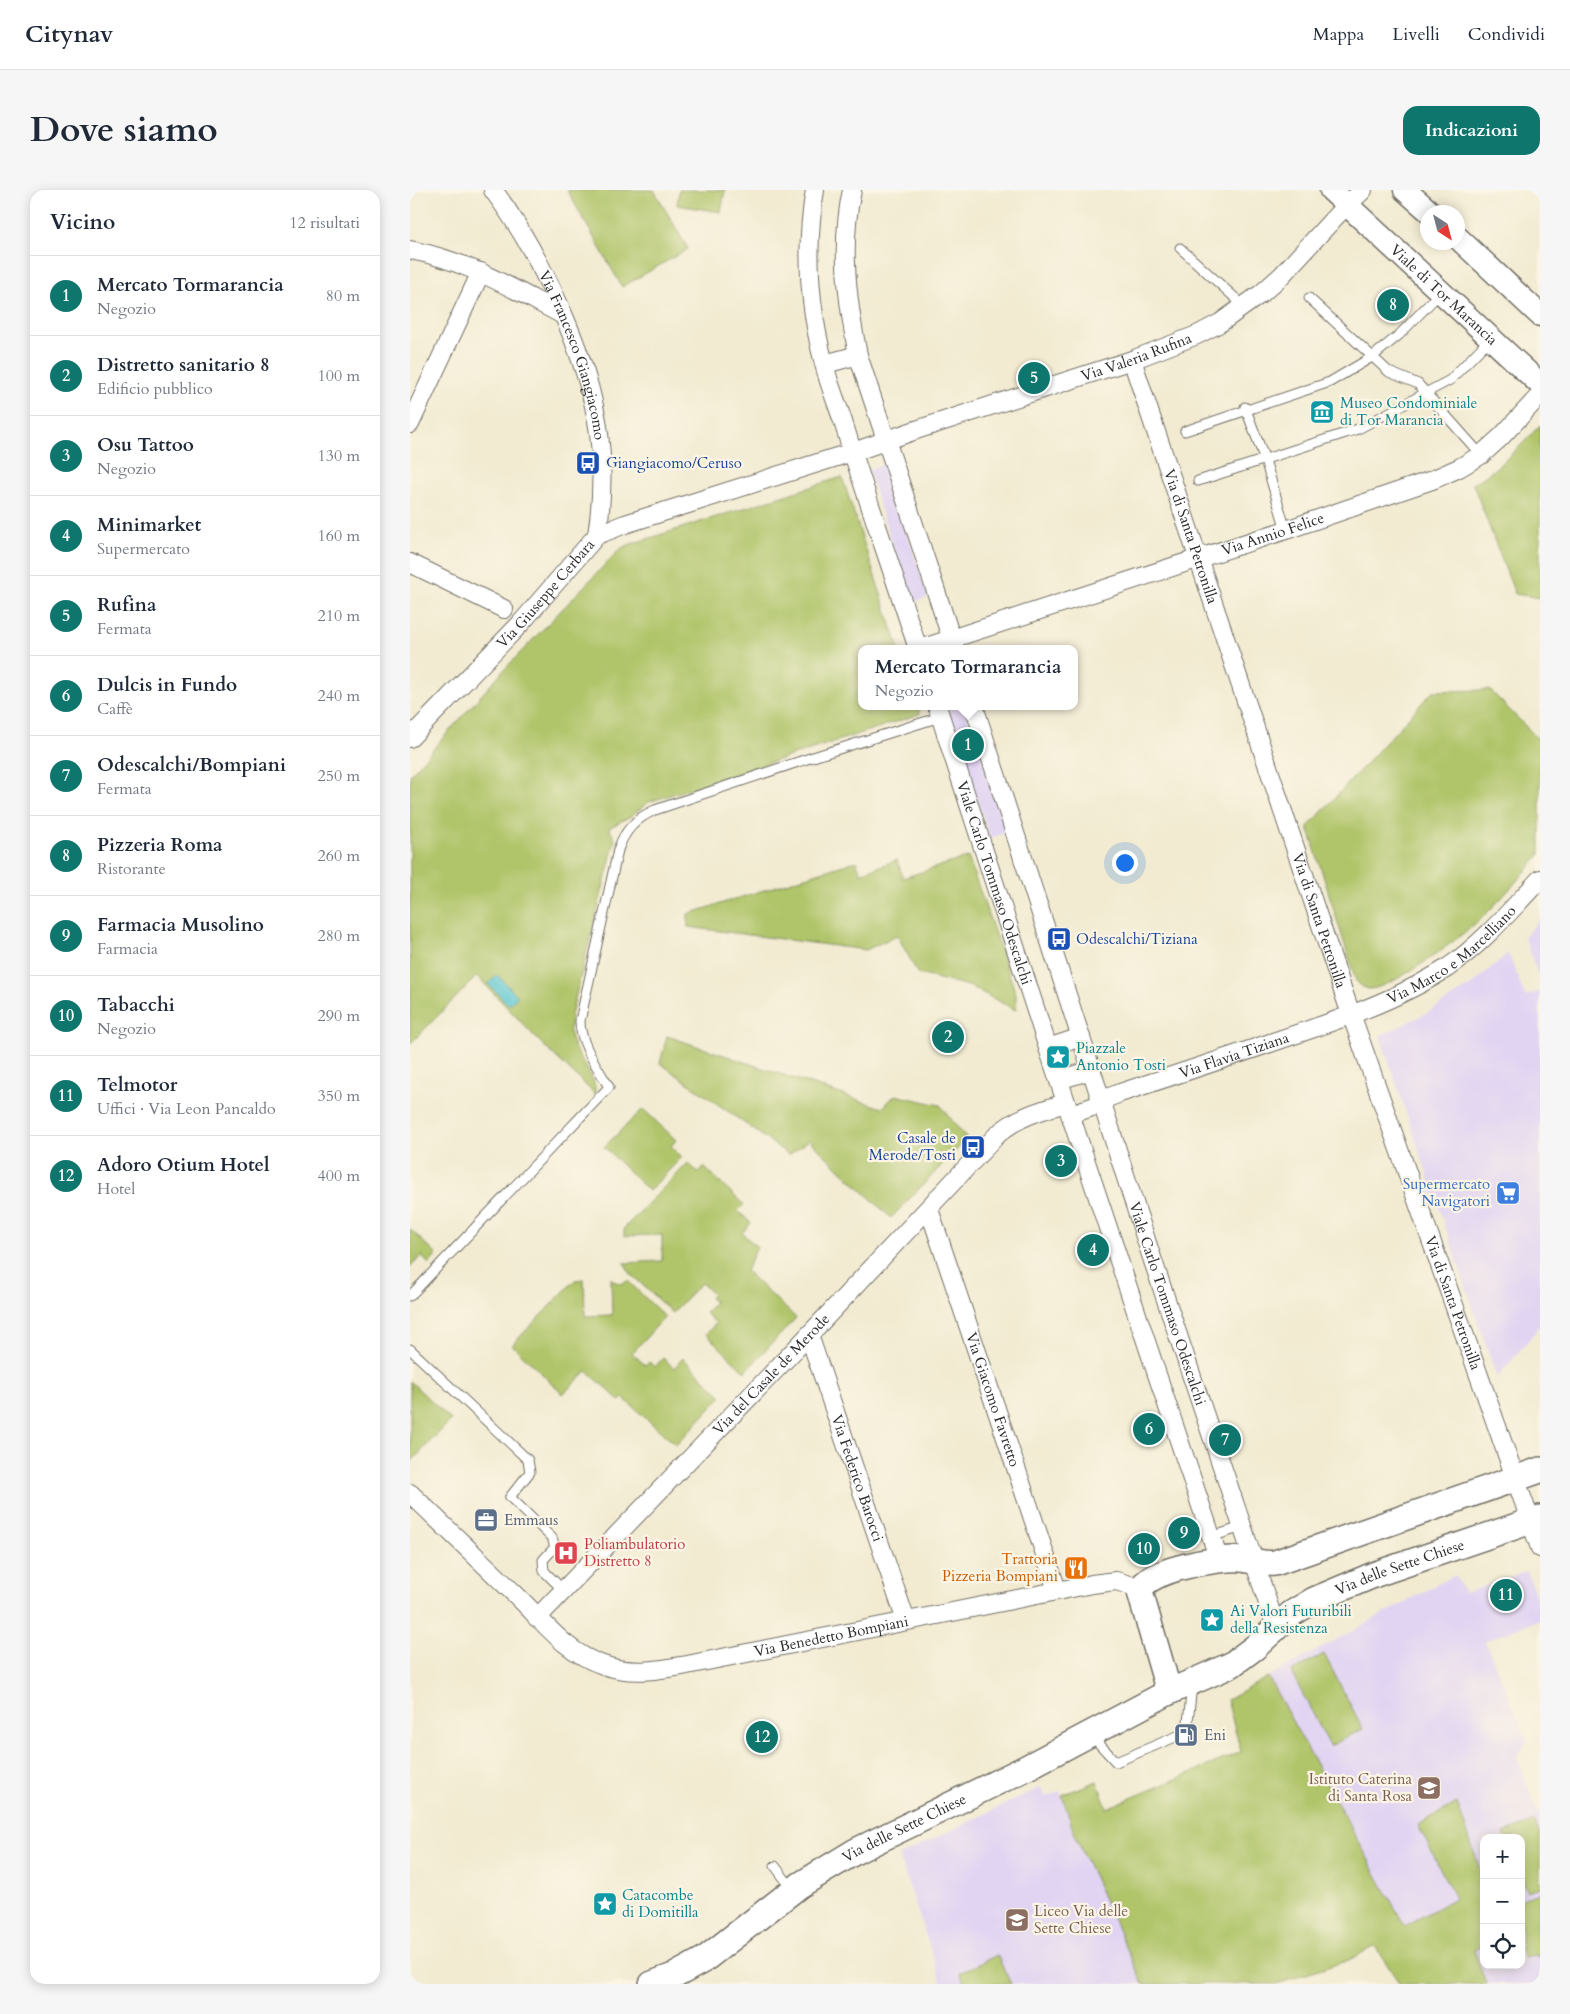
<!DOCTYPE html>
<html lang="it">
<head>
<meta charset="utf-8">
<style>
	:root { --surface:#fff; --page:#f6f6f7; --text:#1f2937; --muted:#747a83; --line:#e0e1e3; --accent:#0f766e }
	body { margin:0; font-family:Cardo,serif; background:var(--page); color:var(--text) }
	.controls { position:absolute; right:15px; bottom:15px; display:grid; overflow:hidden; border-radius:10px; box-shadow:0 2px 12px #0003 }
	.controls button { width:45px; height:45px; display:grid; place-items:center; padding:0; border:0; border-bottom:1px solid var(--line); background:var(--surface); color:var(--text); font:25px sans-serif }
	.compass { position:absolute; left:1010px; top:15px; width:45px; height:45px; border-radius:50%; background:var(--surface); box-shadow:0 2px 12px #0003; rotate:144deg }
	.you { position:absolute; left:714px; top:672px; width:18px; height:18px; margin:-12px; border:4px solid #fff; border-radius:50%; background:#1a73e8; box-shadow:0 0 0 8px #1a73e833 }
	.badge { display:grid; place-items:center; width:32px; height:32px; border-radius:50%; background:var(--accent); color:#fff; font-size:16px; font-weight:700 }
	.pin { position:absolute; translate:-50% -50%; border:2px solid #fff; box-shadow:0 1px 5px #0006 }
	.popup { position:absolute; left:448px; top:455px; width:220px; height:65px; box-sizing:border-box; display:grid; place-content:center; border-radius:10px; background:var(--surface); filter:drop-shadow(0 1px 4px #0005); font-size:16px; white-space:nowrap; color:var(--muted) }
	.popup b { font-size:19px; color:var(--text) }
	.popup::after { content:''; position:absolute; left:50%; top:100%; margin-left:-10px; border:10px solid transparent; border-top-color:var(--surface) }
	.list { margin:0; padding:0; list-style:none }
	h2 { display:flex; justify-content:space-between; align-items:center; height:65px; margin:0; padding:0 20px; font-size:21px }
	h2 small { font-size:16px; font-weight:400; color:var(--muted) }
	.list li { display:grid; grid-template-columns:32px 1fr auto; gap:15px; align-items:center; box-sizing:border-box; height:80px; padding:0 20px; border-top:1px solid var(--line) }
	.list b { display:block; font-size:19px; white-space:nowrap }
	.list p { margin:0; font-size:16px; white-space:nowrap; color:var(--muted) }
	.list em { font-size:16px; font-style:normal; color:var(--muted) }
	.icon { flex:none; width:28px; height:28px; fill:none; stroke:currentColor; stroke-width:2; stroke-linecap:round; stroke-linejoin:round }
	.map { position:relative; flex:none; width:1130px; height:1794px; overflow:hidden; border-radius:15px }
	header { display:flex; align-items:center; gap:30px; box-sizing:border-box; height:70px; padding:0 25px; background:var(--surface); border-bottom:1px solid var(--line) }
	header strong { font-size:24px }
	nav { display:flex; gap:28px; margin-inline-start:auto; font-size:18px }
	.intro { display:flex; align-items:center; justify-content:space-between; box-sizing:border-box; height:120px; padding:0 30px }
	h1 { margin:0; font-size:35px }
	.button { padding:12px 22px; border-radius:15px; background:var(--accent); color:#fff; font-size:18px; font-weight:700 }
	main { display:flex; gap:30px; padding:0 30px }
	aside { flex:1; background:var(--surface); border-radius:15px; box-shadow:0 2px 12px #0003 }
	.map>svg:first-child { display:block }
	.built { fill:#e1d4f3; fill-rule:evenodd }
	.green { fill:#b0c56a; stroke:#6e784a }
	.water { fill:#5bc7d3; stroke:#43797f }
	.lines { fill:none; stroke-linecap:round; stroke-linejoin:round }
	.service-casing { stroke:#716e65; stroke-width:11 }
	.minor-casing { stroke:#716e65; stroke-width:20 }
	.tertiary-casing { stroke:#716e65; stroke-width:25 }
	.secondary-casing { stroke:#716e65; stroke-width:28 }
	.service { stroke:#fff; stroke-width:9 }
	.minor { stroke:#fff; stroke-width:18 }
	.tertiary { stroke:#fff; stroke-width:22 }
	.secondary { stroke:#fff; stroke-width:25 }
	.labels { text-anchor:middle; dominant-baseline:central; stroke-width:4.5; stroke-linejoin:round; paint-order:stroke }
	.street-label { font-size:15px; fill:#2b2b2b; stroke:#fcf5e5 }
	.culture-label { font-size:15px; fill:#0d838f; stroke:#fcf5e5; text-anchor:start }
	.transit-label { font-size:15px; fill:#164399; stroke:#fcf5e5; text-anchor:start }
	.shop-label { font-size:15px; fill:#366cbe; stroke:#fcf5e5; text-anchor:end }
	.service-label { font-size:15px; fill:#4e5e75; stroke:#fcf5e5; text-anchor:start }
	.health-label { font-size:15px; fill:#be3a42; stroke:#fcf5e5; text-anchor:start }
	.food-label { font-size:15px; fill:#c56008; stroke:#fcf5e5; text-anchor:end }
	.education-label { font-size:15px; fill:#785e54; stroke:#fcf5e5; text-anchor:end }
</style>
</head>
<body>
<header>
<strong>Citynav</strong>
<nav><a>Mappa</a><a>Livelli</a><a>Condividi</a></nav>
</header>
<div class="intro"><h1>Dove siamo</h1><a class="button">Indicazioni</a></div>
<main>
<aside>
<h2>Vicino<small>12 risultati</small></h2>
<ul class="list">
<li><span class="badge">1</span><div><b>Mercato Tormarancia</b><p>Negozio</p></div><em>80 m</em></li>
<li><span class="badge">2</span><div><b>Distretto sanitario 8</b><p>Edificio pubblico</p></div><em>100 m</em></li>
<li><span class="badge">3</span><div><b>Osu Tattoo</b><p>Negozio</p></div><em>130 m</em></li>
<li><span class="badge">4</span><div><b>Minimarket</b><p>Supermercato</p></div><em>160 m</em></li>
<li><span class="badge">5</span><div><b>Rufina</b><p>Fermata</p></div><em>210 m</em></li>
<li><span class="badge">6</span><div><b>Dulcis in Fundo</b><p>Caffè</p></div><em>240 m</em></li>
<li><span class="badge">7</span><div><b>Odescalchi/Bompiani</b><p>Fermata</p></div><em>250 m</em></li>
<li><span class="badge">8</span><div><b>Pizzeria Roma</b><p>Ristorante</p></div><em>260 m</em></li>
<li><span class="badge">9</span><div><b>Farmacia Musolino</b><p>Farmacia</p></div><em>280 m</em></li>
<li><span class="badge">10</span><div><b>Tabacchi</b><p>Negozio</p></div><em>290 m</em></li>
<li><span class="badge">11</span><div><b>Telmotor</b><p>Uffici · Via Leon Pancaldo</p></div><em>350 m</em></li>
<li><span class="badge">12</span><div><b>Adoro Otium Hotel</b><p>Hotel</p></div><em>400 m</em></li>
</ul>
</aside>
<div class="map">
<svg width="1130" height="1794" viewBox="0 0 1130 1794">
	<rect width="100%" height="100%" fill="#fcf5e5"/>
	<filter id="ink" filterUnits="userSpaceOnUse"><feTurbulence type="fractalNoise" baseFrequency=".02" numOctaves="2"/><feDisplacementMap in="SourceGraphic" scale="10" xChannelSelector="R" yChannelSelector="G"/><feConvolveMatrix kernelMatrix="1 2 1 2 8 2 1 2 1" color-interpolation-filters="sRGB"/></filter>
	<filter id="wash" filterUnits="userSpaceOnUse"><feTurbulence type="fractalNoise" baseFrequency=".0096" numOctaves="4" result="noise"/><feDisplacementMap in="SourceGraphic" scale="20" xChannelSelector="R" yChannelSelector="G"/><feGaussianBlur stdDeviation="1.12" result="paint"/><feColorMatrix in="noise" values="0 0 0 0 0 0 0 0 0 0 0 0 0 0 0 0 0 1.4 0 .05"/><feComposite in="paint" operator="in"/></filter>
	<g filter="url(#wash)">
		<rect width="100%" height="100%" fill="#f2ebd2"/>
		<g class="built">
			<polygon points="474,274 518,407 502,413 458,280"/>
			<polygon points="536,516 554,516 597,642 580,648"/>
			<polygon points="1130,729 1130,790 1114,747"/>
			<polygon points="1098,763 1115,806 1130,801 1130,1136 1087,1188 970,846 1017,823 1063,794"/>
			<path d="M1117 1381 1130 1418V1430L1075 1451 1117 1550 1107 1567 1130 1629V1794H990L994 1736 858 1487 1045 1385 1055 1403ZM1074 1648H1111V1775H1074Z"/>
			<polygon points="631,1597 635,1607 650,1601 665,1646 733,1794 532,1794 489,1666"/>
		</g>
		<g class="green">
			<polygon points="157,0 244,0 278,59 212,97"/>
			<polygon points="269,0 315,0 311,22 267,15"/>
			<path d="M1130 235V408L1105 404 1063 294C1089 278 1109 258 1130 235Z"/>
			<path d="M432 287 489 459H452V516H508L510 524 239 612 221 626 199 638 205 650 161 825C161 831 159 838 160 844 164 867 186 882 186 905L131 853 67 786 0 854V585L91 483 210 359 218 355Z"/>
			<path d="M1080 500 1130 551V665C1112 685 1094 706 1075 725 1056 743 984 799 959 799 953 798 950 795 946 791L898 637 1023 501Z"/>
			<polygon points="558,667 606,804 606,820 559,796 508,784 487,745 456,760 278,737 278,724 446,671 451,683 487,670 493,688"/>
			<polygon points="257,846 472,918 485,905 530,915 557,949 481,1028 399,950 379,965 250,873"/>
			<polygon points="233,919 266,950 261,956 272,967 239,1001 194,957"/>
			<polygon points="278,973 288,982 294,977 334,1015 328,1021 341,1033 332,1043 347,1057 336,1081 386,1128 335,1182 296,1144 306,1133 295,1123 305,1112 300,1108 303,1104 291,1093 262,1123 221,1084 214,1073 252,1071 252,1045 214,1046 214,1038"/>
			<polygon points="0,1039 27,1065 19,1074 11,1066 0,1078"/>
			<polygon points="201,1088 204,1091 211,1094 218,1091 255,1127 222,1163 235,1175 239,1172 245,1177 253,1168 264,1178 273,1168 312,1206 266,1255 213,1208 210,1211 177,1181 153,1204 102,1155 165,1090 174,1089 175,1126 202,1125"/>
			<polygon points="0,1191 41,1230 0,1273"/>
			<polygon points="914,1464 953,1539 920,1556 881,1482"/>
			<polygon points="858,1487 995,1736 1045,1708 1008,1635 1047,1613 1074,1691 1074,1755 1064,1760 1076,1794 990,1794 965,1756 939,1770 867,1794 733,1794 665,1646 652,1605 687,1591 697,1618 831,1562 817,1510"/>
			<polygon points="1124,1631 1130,1646 1130,1697 1118,1702 1111,1686 1111,1648 1096,1648 1094,1643"/>
			<polygon points="1130,1703 1130,1770 1127,1765 1114,1768 1111,1760 1111,1709"/>
			<polygon points="587,1765 601,1794 555,1794 550,1783"/>
		</g>
		<polygon class="water" points="87,785 108,806 99,815 78,794"/>
	</g>
	<g filter="url(#ink)">
		<g class="lines">
			<defs>
				<g id="service">
					<polyline points="770,58 834,116"/>
					<polyline points="899,108 979,182 1008,194 1071,265"/>
					<polyline points="835,217 855,270 876,340"/>
					<polyline points="775,241 920,192 962,167 989,145 1030,103"/>
					<polyline points="788,291 948,239 1040,190 1080,149"/>
					<path d="M0 1106 199 897C188 878 170 854 170 831L208 660C214 641 226 628 245 620L400 568 530 527"/>
					<polyline points="0,1159 118,1270 120,1282 100,1307 142,1348 145,1357 133,1370 134,1381 154,1401"/>
					<polyline points="801,1347 832,1337"/>
					<polyline points="681,1545 706,1572 777,1542 782,1495"/>
					<polyline points="365,1676 383,1700"/>
				</g>
				<g id="minor">
					<path id="s1" d="M83 0C130 63 178 165 189 243 193 276 192 312 187 345"/>
					<path d="M405 0C394 63 400 127 418 188 423 205 430 221 435 238 458 312 484 385 508 459"/>
					<path d="M442 0C430 55 437 110 448 165L545 459"/>
					<path d="M0 60C56 70 103 99 153 125"/>
					<path id="s2" d="M722 170 935 807 1130 1358"/>
					<polyline points="415,174 448,165"/>
					<polyline points="0,234 71,82"/>
					<polyline points="0,373 94,419"/>
					<path id="s3" d="M510 459 876 340 1022 290 1049 278 1071 265 1091 247 1130 205"/>
					<path id="s4" d="M527 516 638 858 809 1370"/>
					<path id="s5" d="M564 516 739 1059 866 1437"/>
					<path id="s6" d="M0 548 111 433 187 345 215 334 452 259 506 240 722 170 787 145 810 133 852 103 871 86 927 25 953 0"/>
					<polyline points="638,858 671,847"/>
					<polyline points="649,890 682,880"/>
					<path id="s7" d="M661 924 685 916 692 910 710 903C762 886 814 869 866 851 923 832 986 811 1037 778 1072 754 1101 720 1130 689"/>
					<path id="s8" d="M519 1019 647 1400"/>
					<path id="s9" d="M399 1145 496 1431"/>
					<path id="s10" d="M0 1303C36 1338 72 1372 108 1407 135 1433 156 1463 193 1475 221 1485 248 1480 277 1475L682 1394 706 1391 730 1398"/>
					<path id="s11" d="M127 1428 399 1145 587 945C606 927 632 920 656 913"/>
				</g>
				<g id="tertiary">
					<path id="s12" d="M921 0 1130 194"/>
					<polyline points="995,0 1020,22"/>
					<polyline points="1048,48 1130,125"/>
				</g>
				<g id="secondary">
					<path d="M759 1502 730 1402C731 1380 813 1367 831 1369 844 1370 852 1375 865 1373L1130 1280"/>
					<path id="s13" d="M242 1794 266 1785 295 1769 390 1695 446 1661 612 1580 759 1502 821 1475 844 1458 881 1424 904 1410 966 1384 1130 1328"/>
				</g>
			</defs>
			<use href="#service" class="service-casing"/>
			<use href="#minor" class="minor-casing"/>
			<use href="#tertiary" class="tertiary-casing"/>
			<use href="#secondary" class="secondary-casing"/>
			<use href="#service" class="service"/>
			<use href="#minor" class="minor"/>
			<use href="#tertiary" class="tertiary"/>
			<use href="#secondary" class="secondary"/>
		</g>
	</g>
	<defs>
		<symbol id="museum-square" viewBox="-11 -11 22 22"><rect x="-9" y="-9" width="18" height="18" rx="4" fill="#0f9aa8" stroke="#fcf5e5"/><path d="M0-6L6-3V-2H-6V-3ZM-5-1h2V3h-2ZM-1-1h2V3h-2ZM3-1h2V3H3ZM-6 4H6V6H-6Z" fill="#fff"/></symbol>
		<symbol id="bus-square" viewBox="-11 -11 22 22"><rect x="-9" y="-9" width="18" height="18" rx="4" fill="#1a4fb4" stroke="#fcf5e5"/><path d="M-5-6H5V4H4V6H2V4H-2V6H-4V4H-5ZM-3.5-4V0h7V-4ZM-3.5 1.2v1.5H-2V1.2ZM2 1.2v1.5H3.5V1.2Z" fill="#fff"/></symbol>
		<symbol id="sight-square" viewBox="-11 -11 22 22"><rect x="-9" y="-9" width="18" height="18" rx="4" fill="#0f9aa8" stroke="#fcf5e5"/><path d="M0-6L1.8-2.2L6-1.7L2.9 1.2L3.7 5.4L0 3.3L-3.7 5.4L-2.9 1.2L-6-1.7L-1.8-2.2Z" fill="#fff"/></symbol>
		<symbol id="supermarket-square" viewBox="-11 -11 22 22"><rect x="-9" y="-9" width="18" height="18" rx="4" fill="#3f7fe0" stroke="#fcf5e5"/><path d="M-6-5.5h2.5l.6 2H6L4.5 2H-2.5L-4.4-4H-6ZM-1.5 3.2a1.3 1.3 0 1 0 .1 0ZM3 3.2a1.3 1.3 0 1 0 .1 0Z" fill="#fff"/></symbol>
		<symbol id="office-square" viewBox="-11 -11 22 22"><rect x="-9" y="-9" width="18" height="18" rx="4" fill="#5c6f8a" stroke="#fcf5e5"/><path d="M-6-3h4V-5.5h4V-3h4V5H-6ZM-1-4.5V-3h2v-1.5ZM-6 0V1H6V0Z" fill="#fff"/></symbol>
		<symbol id="hospital-square" viewBox="-11 -11 22 22"><rect x="-9" y="-9" width="18" height="18" rx="4" fill="#e0444e" stroke="#fcf5e5"/><path d="M-5-5h3v3.5h4V-5h3V5h-3V1.5h-4V5h-3Z" fill="#fff"/></symbol>
		<symbol id="restaurant-square" viewBox="-11 -11 22 22"><rect x="-9" y="-9" width="18" height="18" rx="4" fill="#e8710a" stroke="#fcf5e5"/><path d="M-5-6h1v4h1v-4h1v4h1v-4h1v5L-1.5 .5V6h-2V.5L-5-1ZM5-6V6H3V1.5H1.5Q1.5-4 5-6Z" fill="#fff"/></symbol>
		<symbol id="fuel-square" viewBox="-11 -11 22 22"><rect x="-9" y="-9" width="18" height="18" rx="4" fill="#5c6f8a" stroke="#fcf5e5"/><path d="M-5.5-6h7V0h2V4h1.3V-2.5L3-4.5l.8-.8L6-3V5H2.5V1h-1V6h-7ZM-4.2-4.7v3.2H.2V-4.7Z" fill="#fff"/></symbol>
		<symbol id="school-square" viewBox="-11 -11 22 22"><rect x="-9" y="-9" width="18" height="18" rx="4" fill="#8d6e63" stroke="#fcf5e5"/><path d="M0-5L7-2L0 1L-7-2ZM-4 1L0 2.5L4 1V4Q0 6-4 4Z" fill="#fff"/></symbol>
	</defs>
	<g fill-rule="evenodd">
		<use href="#museum-square" x="898" y="208" width="28" height="28"/>
		<use href="#bus-square" x="164" y="259" width="28" height="28"/>
		<use href="#bus-square" x="635" y="735" width="28" height="28"/>
		<use href="#sight-square" x="634" y="853" width="28" height="28"/>
		<use href="#bus-square" x="549" y="943" width="28" height="28"/>
		<use href="#supermarket-square" x="1084" y="989" width="28" height="28"/>
		<use href="#office-square" x="62" y="1316" width="28" height="28"/>
		<use href="#hospital-square" x="142" y="1349" width="28" height="28"/>
		<use href="#restaurant-square" x="652" y="1364" width="28" height="28"/>
		<use href="#sight-square" x="788" y="1416" width="28" height="28"/>
		<use href="#fuel-square" x="762" y="1531" width="28" height="28"/>
		<use href="#school-square" x="1005" y="1584" width="28" height="28"/>
		<use href="#sight-square" x="181" y="1700" width="28" height="28"/>
		<use href="#school-square" x="593" y="1716" width="28" height="28"/>
	</g>
	<g class="labels">
		<g class="street-label">
			<text stroke="none"><textPath href="#s12" startOffset="154">Viale di Tor Marancia</textPath></text>
			<text stroke="none"><textPath href="#s1" startOffset="185">Via Francesco Giangiacomo</textPath></text>
			<text stroke="none"><textPath href="#s6" startOffset="844">Via Valeria Rufina</textPath></text>
			<text stroke="none"><textPath href="#s3" startOffset="371">Via Annio Felice</textPath></text>
			<text stroke="none"><textPath href="#s2" startOffset="186">Via di Santa Petronilla</textPath></text>
			<text stroke="none"><textPath href="#s6" startOffset="198">Via Giuseppe Cerbara</textPath></text>
			<text stroke="none"><textPath href="#s4" startOffset="186">Viale Carlo Tommaso Odescalchi</textPath></text>
			<text stroke="none"><textPath href="#s2" startOffset="591">Via di Santa Petronilla</textPath></text>
			<text stroke="none"><textPath href="#s7" startOffset="416">Via Marco e Marcelliano</textPath></text>
			<text stroke="none"><textPath href="#s7" startOffset="174">Via Flavia Tiziana</textPath></text>
			<text stroke="none"><textPath href="#s5" startOffset="628">Viale Carlo Tommaso Odescalchi</textPath></text>
			<text stroke="none"><textPath href="#s2" startOffset="996">Via di Santa Petronilla</textPath></text>
			<text stroke="none"><textPath href="#s11" startOffset="338">Via del Casale de Merode</textPath></text>
			<text stroke="none"><textPath href="#s8" startOffset="201">Via Giacomo Favretto</textPath></text>
			<text stroke="none"><textPath href="#s9" startOffset="151">Via Federico Barocci</textPath></text>
			<text stroke="none"><textPath href="#s13" startOffset="861">Via delle Sette Chiese</textPath></text>
			<text stroke="none"><textPath href="#s10" startOffset="492">Via Benedetto Bompiani</textPath></text>
			<text stroke="none"><textPath href="#s13" startOffset="298">Via delle Sette Chiese</textPath></text>
		</g>
		<g class="culture-label">
			<text x="930" y="213">Museo Condominiale<tspan x="930" dy="17">di Tor Marancia</tspan></text>
			<text x="666" y="858">Piazzale<tspan x="666" dy="17">Antonio Tosti</tspan></text>
			<text x="820" y="1421">Ai Valori Futuribili<tspan x="820" dy="17">della Resistenza</tspan></text>
			<text x="212" y="1705">Catacombe<tspan x="212" dy="17">di Domitilla</tspan></text>
		</g>
		<g class="transit-label">
			<text x="196" y="273">Giangiacomo/Ceruso</text>
			<text x="666" y="749">Odescalchi/Tiziana</text>
			<text x="546" y="948" text-anchor="end">Casale de<tspan x="546" dy="17">Merode/Tosti</tspan></text>
		</g>
		<g class="shop-label">
			<text x="1080" y="994">Supermercato<tspan x="1080" dy="17">Navigatori</tspan></text>
		</g>
		<g class="service-label">
			<text x="94" y="1330">Emmaus</text>
			<text x="794" y="1545">Eni</text>
		</g>
		<g class="health-label">
			<text x="174" y="1354">Poliambulatorio<tspan x="174" dy="17">Distretto 8</tspan></text>
		</g>
		<g class="food-label">
			<text x="648" y="1369">Trattoria<tspan x="648" dy="17">Pizzeria Bompiani</tspan></text>
		</g>
		<g class="education-label">
			<text x="1002" y="1589">Istituto Caterina<tspan x="1002" dy="17">di Santa Rosa</tspan></text>
			<text x="624" y="1721" text-anchor="start">Liceo Via delle<tspan x="624" dy="17">Sette Chiese</tspan></text>
		</g>
	</g>
</svg>
<div class="controls">
<button>+</button>
<button>−</button>
<button><svg class="icon" aria-label="locate" viewBox="0 0 24 24"><circle cx="12" cy="12" r="6"/><path d="M12 2v4M12 18v4M2 12h4M18 12h4"/></svg></button>
</div>
<svg class="compass" viewBox="-18 -18 36 36"><path d="M0-13l5 13h-10z" fill="#e53935"/><path d="M0 13l5-13h-10z" fill="#747a83"/></svg>
<div class="you"></div>
<div class="pin badge" style="left:558px;top:555px">1</div>
<div class="popup"><b>Mercato Tormarancia</b>Negozio</div>
<div class="pin badge" style="left:538px;top:847px">2</div>
<div class="pin badge" style="left:651px;top:971px">3</div>
<div class="pin badge" style="left:683px;top:1060px">4</div>
<div class="pin badge" style="left:624px;top:188px">5</div>
<div class="pin badge" style="left:739px;top:1239px">6</div>
<div class="pin badge" style="left:815px;top:1250px">7</div>
<div class="pin badge" style="left:983px;top:115px">8</div>
<div class="pin badge" style="left:774px;top:1343px">9</div>
<div class="pin badge" style="left:734px;top:1359px">10</div>
<div class="pin badge" style="left:1096px;top:1405px">11</div>
<div class="pin badge" style="left:352px;top:1547px">12</div>
</div>
</main>
</body>
</html>
